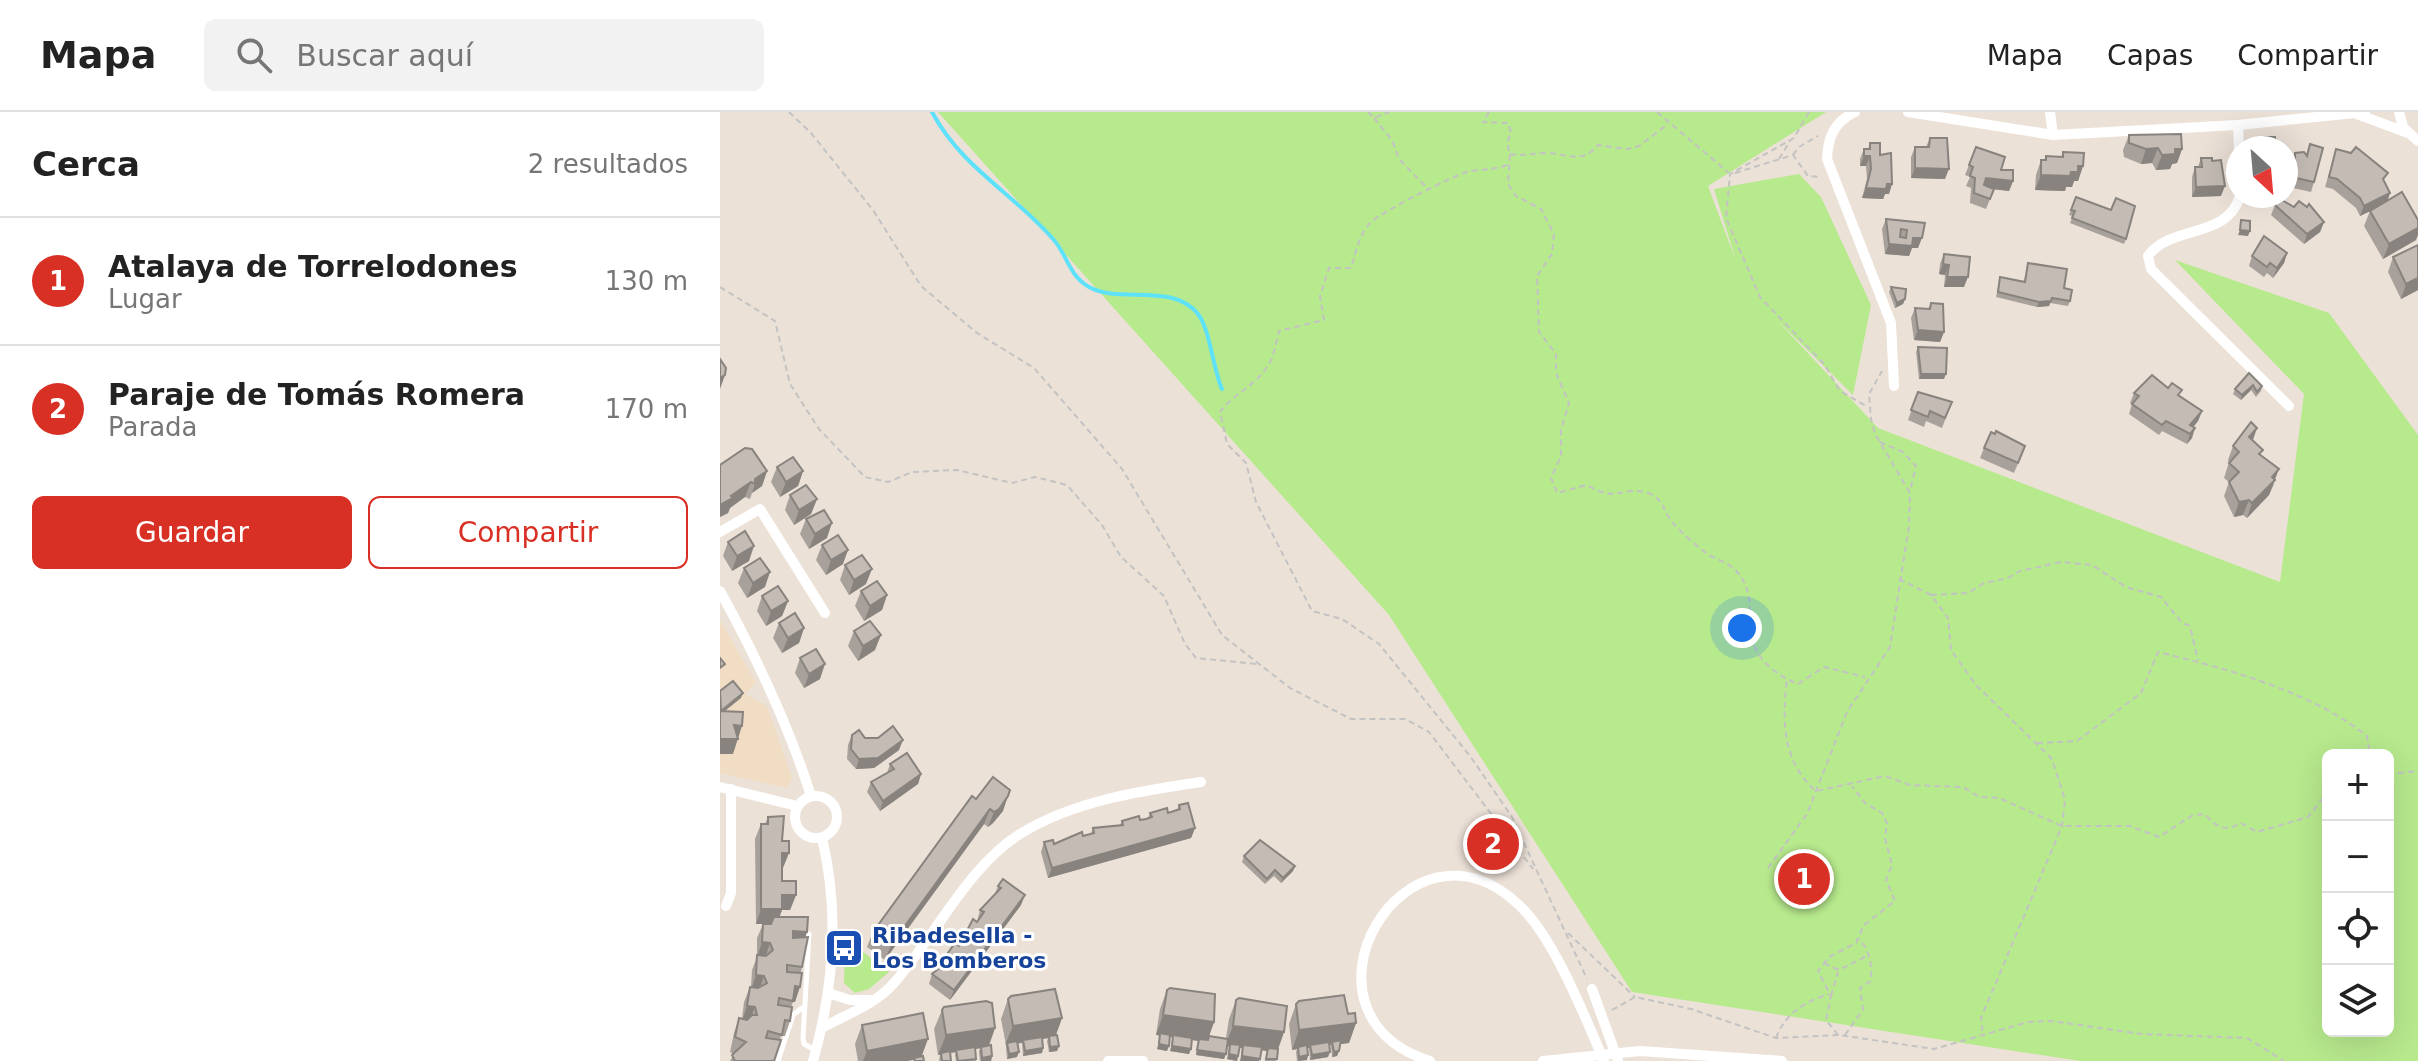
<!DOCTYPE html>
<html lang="es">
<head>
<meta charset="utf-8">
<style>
	:root { --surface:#fff; --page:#f2f2f2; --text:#222; --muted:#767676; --line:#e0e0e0; --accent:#d93025 }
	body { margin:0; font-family:"DejaVu Sans",sans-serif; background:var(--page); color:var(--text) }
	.controls { position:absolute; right:24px; bottom:24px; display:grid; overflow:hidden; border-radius:12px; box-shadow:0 8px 32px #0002 }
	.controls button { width:72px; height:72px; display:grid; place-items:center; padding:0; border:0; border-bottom:2px solid var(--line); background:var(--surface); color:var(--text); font:40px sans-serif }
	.compass { position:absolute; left:1506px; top:24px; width:72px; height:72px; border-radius:50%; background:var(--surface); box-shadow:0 8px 32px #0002; rotate:154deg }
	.you { position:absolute; left:1022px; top:516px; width:28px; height:28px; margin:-20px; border:6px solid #fff; border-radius:50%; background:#1a73e8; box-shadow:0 0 0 12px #1a73e833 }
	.badge { display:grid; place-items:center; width:52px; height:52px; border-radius:50%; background:var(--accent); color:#fff; font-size:26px; font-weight:700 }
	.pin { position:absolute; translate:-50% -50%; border:4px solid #fff; box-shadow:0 2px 8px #0006 }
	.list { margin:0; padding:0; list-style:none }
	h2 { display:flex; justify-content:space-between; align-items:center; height:104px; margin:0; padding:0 32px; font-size:34px }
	h2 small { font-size:26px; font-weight:400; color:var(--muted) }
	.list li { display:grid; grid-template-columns:52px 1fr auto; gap:24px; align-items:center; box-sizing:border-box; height:128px; padding:0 32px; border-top:2px solid var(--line) }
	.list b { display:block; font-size:30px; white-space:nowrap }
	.list p { margin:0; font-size:26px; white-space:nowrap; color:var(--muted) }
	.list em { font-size:26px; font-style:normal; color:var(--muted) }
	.actions { display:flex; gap:16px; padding:24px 32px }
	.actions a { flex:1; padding:18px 0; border:2px solid var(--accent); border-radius:12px; text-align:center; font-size:28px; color:var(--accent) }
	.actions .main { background:var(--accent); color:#fff }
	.icon { flex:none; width:44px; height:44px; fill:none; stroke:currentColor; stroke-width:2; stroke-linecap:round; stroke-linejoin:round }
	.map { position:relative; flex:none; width:1698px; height:949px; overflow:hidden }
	header { display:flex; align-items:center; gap:48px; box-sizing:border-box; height:112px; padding:0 40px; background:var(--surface); border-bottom:2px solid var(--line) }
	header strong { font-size:38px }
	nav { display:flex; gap:44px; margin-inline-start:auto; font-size:28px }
	.search { width:560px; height:72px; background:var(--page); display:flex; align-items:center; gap:20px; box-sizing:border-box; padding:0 28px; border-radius:12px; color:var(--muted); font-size:30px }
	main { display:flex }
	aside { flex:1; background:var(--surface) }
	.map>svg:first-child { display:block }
	.education { fill:#f0ddc4 }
	.green { fill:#b7e98d; fill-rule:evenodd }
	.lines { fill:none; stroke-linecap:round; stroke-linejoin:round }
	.stream { stroke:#5ee2fa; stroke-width:4 }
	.path { stroke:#c3c3c3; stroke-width:2; stroke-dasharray:6 4; stroke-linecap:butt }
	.lane { stroke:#fff; stroke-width:5 }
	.street { stroke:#fff; stroke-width:10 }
	.wall { fill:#a8a19b }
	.shaded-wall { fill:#88837e }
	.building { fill:#c3bbb4; stroke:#88837e; stroke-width:2; fill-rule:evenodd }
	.labels { text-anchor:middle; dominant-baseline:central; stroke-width:6; stroke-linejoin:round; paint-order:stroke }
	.transit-label { font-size:22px; font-weight:bold; fill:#164399; stroke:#fff; text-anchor:start }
</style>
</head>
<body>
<header>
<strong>Mapa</strong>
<div class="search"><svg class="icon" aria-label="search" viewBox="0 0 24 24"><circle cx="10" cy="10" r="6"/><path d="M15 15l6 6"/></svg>Buscar aquí</div>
<nav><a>Mapa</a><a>Capas</a><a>Compartir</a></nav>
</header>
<main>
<aside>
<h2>Cerca<small>2 resultados</small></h2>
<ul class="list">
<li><span class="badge">1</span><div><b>Atalaya de Torrelodones</b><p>Lugar</p></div><em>130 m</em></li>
<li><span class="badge">2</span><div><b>Paraje de Tomás Romera</b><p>Parada</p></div><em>170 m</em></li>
</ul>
<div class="actions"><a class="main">Guardar</a><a>Compartir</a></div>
</aside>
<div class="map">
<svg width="1698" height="949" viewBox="0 0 1698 949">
	<rect width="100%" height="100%" fill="#ece1d7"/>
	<polygon class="education" points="0,508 36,571 25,582 47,594 72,666 67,676 0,661"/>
	<g class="green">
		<path d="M218 0H1106L988 74 1016 149 994 77 1079 62 1101 85 1151 193 1133 283 1055 206 1158 316 1560 470 1584 282 1455 148 1609 201 1698 323V949H1360L912 880 669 503ZM1608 643H1668V919H1608Z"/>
		<polygon points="125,826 169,860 149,877 135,881 124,871"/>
	</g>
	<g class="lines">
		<path class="stream" d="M212 0C242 56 293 81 333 127 347 142 349 164 369 175 399 192 453 170 478 202 490 217 493 257 502 277"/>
		<g class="path">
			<polyline points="69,0 91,21 153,98 201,174 257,221 314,256 402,357 502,523 570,576 631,607 685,607 709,620 813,757"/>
			<polyline points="648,0 654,6 669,0"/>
			<path d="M769 0 763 10 788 11 791 20 787 31 790 42 788 72 796 84 821 97 834 122 832 142 817 164 819 220 836 242V261L849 291 841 318V344L831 366 837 381 867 373C897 391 898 375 924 380 942 383 943 398 952 410 962 421 977 435 989 443 1000 449 1010 451 1019 462 1046 498 1007 533 1067 567 1062 609 1062 650 1096 679L1165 664 1190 673 1243 675 1259 685 1279 686 1342 714H1410L1439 725 1473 703 1485 702C1497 716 1504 720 1521 711L1537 720 1588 705 1608 680"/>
			<polyline points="937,0 1009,61"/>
			<polyline points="1089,0 1074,26 1010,62 1006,106 1040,185 1104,252 1120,279 1148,295"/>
			<polyline points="654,6 672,28 679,47 706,75"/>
			<path d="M790 42C803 44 811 42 823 41 845 40 861 54 878 33L907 37 919 34 948 12"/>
			<polyline points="1073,43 1079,35 1098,24"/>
			<polyline points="1059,47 1070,29"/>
			<path d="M787 53C774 58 764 57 751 59 735 62 664 99 651 110 639 122 636 140 631 156H609L600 184 604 208 559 219C556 229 555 241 550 250 539 272 514 281 500 300L507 332 526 351 536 390 592 499 622 507 659 532 750 644 792 705 867 867"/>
			<polyline points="1015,61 1073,43 1088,64 1099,65"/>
			<polyline points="0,175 55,209 70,272 99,317 145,365 168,370 192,360 237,358 292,371 315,365 347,373 382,413 401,445 444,484 465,532 476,546 537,552"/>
			<polyline points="1160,330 1183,340 1196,354 1190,379"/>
			<polyline points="1179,467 1211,483 1228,506 1231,538 1256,573 1332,647 1345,688 1342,714 1261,906 1263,924"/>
			<polyline points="1211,483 1248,481 1264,471 1288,466 1300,459 1341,450 1372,453 1406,475 1441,485 1462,511 1470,514 1478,548"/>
			<polyline points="1069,568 1078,572 1104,555 1145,565"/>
			<path d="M1317 631 1357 629 1421 581 1438 540C1508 557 1590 579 1647 624L1650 643"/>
			<polyline points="1668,662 1698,659"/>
			<polyline points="1048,756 1087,702 1127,600 1170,535 1189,414 1190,381 1155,322 1151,307 1149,282 1162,259"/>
			<polyline points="848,821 915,885"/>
			<polyline points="1104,851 1119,858 1147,844"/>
			<polyline points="1111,884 1118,860"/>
			<polyline points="892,898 915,885 971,897 1056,926 1119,923 1214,937 1308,910 1332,909 1421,922 1527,926 1564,949"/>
			<polyline points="1118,923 1106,908 1111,884 1098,859 1109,845 1136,831 1144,813 1175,789 1166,768 1172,753 1165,726 1167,711 1162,701 1145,691 1132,674"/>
			<path d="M1125 923 1143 898 1140 876 1151 869C1152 854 1150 838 1139 827"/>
			<path d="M1056 926C1064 903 1085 889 1109 882"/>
		</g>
		<g class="lane">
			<polyline points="89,822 83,926 84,932 95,938"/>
			<polyline points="58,949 73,903 82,896"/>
		</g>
		<g class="street">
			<path d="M1135 0C1114 10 1108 25 1107 47L1171 211 1174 274"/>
			<polyline points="1188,0 1333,23 1518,13 1645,0"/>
			<polyline points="1330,0 1333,23"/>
			<polyline points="1679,0 1683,15 1698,29"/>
			<polyline points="1637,2 1688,21"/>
			<polyline points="1518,13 1519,36"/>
			<path d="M1520 84C1507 128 1451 112 1428 144L1431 157 1569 294"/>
			<polyline points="0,420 40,397 105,501"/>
			<path d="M0 479C37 546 68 611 91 684"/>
			<polyline points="0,675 77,694"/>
			<circle cx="96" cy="705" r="21"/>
			<polyline points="6,794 11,781 11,677"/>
			<polyline points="872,877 898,949"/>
			<polyline points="108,881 130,888 150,888"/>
			<path d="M102 916C125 903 156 892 174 871 214 826 249 753 300 722 353 689 420 679 481 670"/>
			<path d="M93 949C114 875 120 801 102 726"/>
			<polyline points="388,949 423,949"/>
			<path d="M710 949C559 901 688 685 800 794 834 826 865 905 884 949"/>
			<polyline points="823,949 920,939 1062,949"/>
		</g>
	</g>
	<g class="wall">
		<polygon points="1409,23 1462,37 1457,51 1452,52 1450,57 1436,58 1432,51 1421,52 1404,45 1403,38"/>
		<polygon points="1210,26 1225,67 1191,66 1191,45 1195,35 1206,35"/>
		<polygon points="1150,31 1160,43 1172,72 1169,82 1165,82 1163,87 1142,86 1147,67 1146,54 1140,54 1140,47 1144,37 1148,37"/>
		<polygon points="1590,32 1594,70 1591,80 1573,76 1572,70 1573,46 1575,41 1586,43"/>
		<polygon points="1256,35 1293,69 1289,79 1274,77 1266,97 1250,91 1251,76 1246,74 1250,65 1245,63"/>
		<polygon points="1616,37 1665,71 1667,89 1696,128 1663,147 1644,114 1650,99 1640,104 1636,96 1613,77 1605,75"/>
		<polygon points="1343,40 1363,54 1358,69 1354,69 1352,75 1346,75 1345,79 1315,78 1316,63 1321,48 1324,48 1326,44 1341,45"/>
		<polygon points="1481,46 1501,84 1472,85 1472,65 1475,55 1478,55"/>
		<polygon points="1356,85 1391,98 1406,127 1404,132 1350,111 1353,104 1349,103"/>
		<polygon points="1555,93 1574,95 1604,110 1600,120 1584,132 1551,103"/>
		<polygon points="1166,107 1205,111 1198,136 1192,136 1189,144 1165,142 1162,117"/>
		<polygon points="1567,141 1564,151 1553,166 1547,161 1544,165 1529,154 1532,144"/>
		<polygon points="1224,142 1244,175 1224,175 1225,163 1219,162 1220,152"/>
		<polygon points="1673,145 1698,178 1681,187 1668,160"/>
		<polygon points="1308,151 1344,176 1350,189 1348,194 1330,191 1329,194 1317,195 1276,185 1280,165 1304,169"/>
		<polygon points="1171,175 1185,187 1183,192 1175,196 1169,180"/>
		<polygon points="1211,191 1224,220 1220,230 1194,228 1191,206 1195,196 1208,197"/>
		<polygon points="1198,235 1224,267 1199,267 1196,240"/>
		<polygon points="1529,261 1542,274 1541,279 1536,285 1531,278 1521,288 1513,282 1515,277"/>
		<polygon points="1448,276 1482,299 1478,309 1473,315 1472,326 1467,332 1442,319 1439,323 1409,302 1412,292 1410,291 1414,281"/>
		<polygon points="1198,280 1232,290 1222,316 1206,309 1204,315 1188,308"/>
		<polygon points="1532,328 1554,372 1549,383 1527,406 1523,403 1514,405 1504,384 1509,370 1504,366 1509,350 1508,348 1513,334"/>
		<polygon points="1264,336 1301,344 1294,361 1260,346"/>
		<polygon points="0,353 47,359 42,374 32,381 30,387 25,385 10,396 8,401 0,405"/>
		<polygon points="57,355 83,359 78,374 60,385 51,370"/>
		<polygon points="70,383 97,387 91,402 74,413 65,398"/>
		<polygon points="86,407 107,426 89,437 80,422"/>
		<polygon points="8,430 29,449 12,459 3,444"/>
		<polygon points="102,433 123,452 106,463 96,448"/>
		<polygon points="125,453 146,472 129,483 120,468"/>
		<polygon points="24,456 45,475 27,486 18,471"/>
		<polygon points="141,479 167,483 162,498 144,509 135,494"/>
		<polygon points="42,484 68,489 62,504 46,514 37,499"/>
		<polygon points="59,511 84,516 79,531 62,541 53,526"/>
		<polygon points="134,519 155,538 138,549 128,534"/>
		<polygon points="80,546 100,567 84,576 75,561"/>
		<polygon points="132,623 145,626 179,638 154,656 136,657 127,647 128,633"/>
		<polygon points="170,652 201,662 198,672 160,699 147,680 151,670 167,661"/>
		<polygon points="256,687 283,699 273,711 268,715 264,712 165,848 147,835 153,820"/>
		<polygon points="459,693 475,716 471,726 328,766 321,740 324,730 334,732 371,722 373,716 400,713 402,709 420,708 428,706 430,701 448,701 457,698"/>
		<polygon points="48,705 69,741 62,756 62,769 76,783 70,798 62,798 59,805 87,820 85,825 82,855 75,890 73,890 71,895 70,909 65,924 61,924 54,949 10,949 14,942 10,940 14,921 19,906 22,907 24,890 30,875 31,875 32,858 37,845 37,826 43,812 36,812 35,727 41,712 45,712"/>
		<polygon points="524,744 575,754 573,759 561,771 554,764 545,772 522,750"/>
		<polygon points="1079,760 1092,772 1088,775 1078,765"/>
		<polygon points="278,774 301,793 230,888 209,872 212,862 222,854 225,845 239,834 257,810 260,798 274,784"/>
		<polygon points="447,878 494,910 489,924 506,926 509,907 516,888 564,920 558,937 556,949 545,949 547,939 541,938 539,949 520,949 522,936 520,935 517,949 507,947 509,934 507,934 504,947 476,943 478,929 472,928 469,942 450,939 453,925 450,925 447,939 437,937 440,923 436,923 440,897"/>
		<polygon points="288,887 342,906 336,923 339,934 337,939 329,940 327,929 328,926 322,927 323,936 322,941 303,944 302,931 297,931 297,945 287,947 286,936 286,933 281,907"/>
		<polygon points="576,892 628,902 636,911 629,931 621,932 617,944 612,945 611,933 609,933 608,945 590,948 589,936 588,936 587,948 577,949 576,940 577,937 572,938 569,912"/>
		<polygon points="222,898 275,916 269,934 272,944 271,949 260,949 259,940 260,936 255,937 256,949 236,949 235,943 236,940 230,941 231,949 219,949 220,943 218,943 214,917"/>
		<polygon points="142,913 201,944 204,949 193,949 194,948 188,949 138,949 135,932"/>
	</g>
	<g class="shaded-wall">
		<polygon points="1438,36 1432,51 1421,52 1426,37"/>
		<polygon points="1455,37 1462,37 1457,51 1452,52 1450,57 1436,58 1442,43"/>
		<polygon points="1144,44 1150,44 1146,54 1140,54"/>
		<polygon points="1358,54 1363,54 1358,69 1354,69 1352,75 1346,75 1345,79 1315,78 1321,63 1351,60"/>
		<polygon points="1195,56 1229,57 1225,67 1191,66"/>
		<polygon points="1566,60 1576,60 1572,70 1566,70"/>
		<polygon points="1266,66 1293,69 1289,79 1263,76"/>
		<polygon points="1167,72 1172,72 1169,82 1165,82 1163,87 1142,86 1146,76"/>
		<polygon points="1505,74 1501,84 1472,85 1476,75"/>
		<polygon points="1670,81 1667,91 1640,104 1644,94"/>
		<polygon points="1604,110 1600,120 1584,132 1587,122"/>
		<polygon points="1698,116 1698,123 1696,128 1663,147 1669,132"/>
		<polygon points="1520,118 1530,119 1528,124 1518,123"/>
		<polygon points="1193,126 1202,126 1198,136 1192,136 1189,144 1165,142 1169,132"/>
		<polygon points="1567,141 1564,151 1553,166 1557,156"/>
		<polygon points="1223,152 1229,153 1225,163 1219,162"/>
		<polygon points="1227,165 1248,165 1244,175 1224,175"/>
		<polygon points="1698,166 1698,178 1681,187 1686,172"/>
		<polygon points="1185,187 1183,192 1175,196 1177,191"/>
		<polygon points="1331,189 1329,194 1317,195 1319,190"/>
		<polygon points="1198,218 1224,220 1220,230 1194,228"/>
		<polygon points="1201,262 1226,262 1224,267 1199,267"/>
		<polygon points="5,263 0,277 0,266"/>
		<polygon points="1533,273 1531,278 1521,288 1522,283"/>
		<polygon points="1482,299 1478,309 1467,323 1470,313"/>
		<polygon points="1475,316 1472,326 1467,332 1470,322"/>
		<polygon points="1537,316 1532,331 1529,325"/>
		<polygon points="1559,357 1549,383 1527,406 1532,391"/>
		<polygon points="47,359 42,374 32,381 35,372 35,367"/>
		<polygon points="83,359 78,374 60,385 66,370"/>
		<polygon points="31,370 25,385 10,396 8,401 0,405 0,393"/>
		<polygon points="97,387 91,402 74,413 79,398"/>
		<polygon points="1529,388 1523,403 1514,405 1519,390"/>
		<polygon points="112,411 107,426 89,437 95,422"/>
		<polygon points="34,434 29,449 12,459 17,444"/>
		<polygon points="128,438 123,452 106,463 111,448"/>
		<polygon points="152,457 146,472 129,483 134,468"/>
		<polygon points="50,460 45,475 27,486 33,471"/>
		<polygon points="167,483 162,498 144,509 150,494"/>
		<polygon points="68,489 62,504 46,514 51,499"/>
		<polygon points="84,516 79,531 62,541 68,526"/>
		<polygon points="161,523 155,538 138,549 143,534"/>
		<polygon points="105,552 100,567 84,576 89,562"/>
		<polygon points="23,581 21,586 0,603 1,599"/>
		<polygon points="14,613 22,614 13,642 0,642 0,627"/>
		<polygon points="183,628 179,638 154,656 136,657 139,647"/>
		<polygon points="201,662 198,672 160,699 163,689"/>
		<polygon points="288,684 283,699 273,711 268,715 274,700"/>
		<polygon points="270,697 264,712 165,848 171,833"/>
		<polygon points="475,716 471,726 328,766 332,756"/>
		<polygon points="62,741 69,741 63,756 57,756"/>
		<polygon points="575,754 573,759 561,771 563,766"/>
		<polygon points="62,783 76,783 70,798 62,798 57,812 36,812 41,797"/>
		<polygon points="305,783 301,793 230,888 234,878"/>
		<polygon points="73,819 87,820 82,835 67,834"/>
		<polygon points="42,830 50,831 45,846 37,845"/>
		<polygon points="36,863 44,864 39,878 31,878"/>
		<polygon points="75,874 80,875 75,890 70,889"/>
		<polygon points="27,894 35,895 29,910 22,909"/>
		<polygon points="443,903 494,910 487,930 436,923"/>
		<polygon points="342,906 335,925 304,930 303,928 302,931 288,933 287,931 285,933 293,914"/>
		<polygon points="636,911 629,931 613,933 612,930 611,933 591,936 590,933 589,936 578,937 578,935 577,937 572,938 579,918"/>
		<polygon points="513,914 564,920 557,940 505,934"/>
		<polygon points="275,916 268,935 218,943 226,923"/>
		<polygon points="208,927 201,946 187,949 143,949 147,939"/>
		<polygon points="439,932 449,934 447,939 437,937"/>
		<polygon points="339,934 337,939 329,940 330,935"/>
		<polygon points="452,934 471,937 469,942 450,939"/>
		<polygon points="323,936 322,941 303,944 305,939"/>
		<polygon points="477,938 506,942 504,947 476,943"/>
		<polygon points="619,939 617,944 612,945 614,940"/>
		<polygon points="299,940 297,945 287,947 289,942"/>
		<polygon points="610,940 608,945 590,948 592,943"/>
		<polygon points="509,942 518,944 517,949 507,947"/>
		<polygon points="588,943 587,948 578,949 579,945"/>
		<polygon points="272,944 271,949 261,949 262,946"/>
		<polygon points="522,944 540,947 539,949 520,949"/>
	</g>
	<g class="building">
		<polygon points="1461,22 1462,37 1455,37 1455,42 1442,43 1438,36 1426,37 1409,31 1409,23"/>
		<polygon points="1544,25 1555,25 1556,36 1545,36"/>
		<polygon points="1210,26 1227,26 1229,57 1195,56 1195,35 1209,35"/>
		<polygon points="1150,31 1160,31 1160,43 1171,41 1172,72 1167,72 1166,77 1146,76 1151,57 1150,44 1144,44 1144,37 1150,37"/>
		<polygon points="1590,32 1603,36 1594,70 1576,66 1576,60 1566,60 1566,46 1575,46 1575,41 1584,40 1587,44"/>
		<polygon points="1256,35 1285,45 1281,58 1293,58 1293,69 1266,66 1264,73 1274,77 1270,87 1254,81 1255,66 1250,64 1253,55 1249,53"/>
		<polygon points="1636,35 1668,61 1663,67 1670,81 1644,94 1640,86 1617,67 1609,65 1616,37 1631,41"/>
		<polygon points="1343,40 1364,41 1363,54 1358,54 1358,60 1351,60 1350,64 1321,63 1321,48 1326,48 1326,44 1343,45"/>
		<polygon points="1481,46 1492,46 1492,49 1501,48 1505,74 1476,75 1475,55 1482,55"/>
		<polygon points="1682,80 1698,108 1698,116 1669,132 1650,99"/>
		<polygon points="1356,85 1391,98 1396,86 1415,94 1406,127 1352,106 1355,99 1351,98"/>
		<polygon points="1560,87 1574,95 1579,89 1587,95 1589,92 1604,110 1587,122 1555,93"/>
		<path d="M1166 107 1205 111 1202 126H1193L1192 134 1169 132ZM1181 117 1187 118 1186 126 1180 125Z"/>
		<polygon points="1521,108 1530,109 1530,119 1520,118"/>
		<polygon points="1544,124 1567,141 1557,156 1550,151 1547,155 1532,144"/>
		<polygon points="1698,133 1698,166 1686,172 1673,145"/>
		<polygon points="1224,142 1250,145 1248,165 1227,165 1229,153 1223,152"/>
		<polygon points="1308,151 1347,157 1344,176 1352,178 1350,189 1332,186 1331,189 1319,190 1278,180 1280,165 1305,170"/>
		<polygon points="1171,175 1186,177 1185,187 1177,191"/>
		<polygon points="1211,191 1223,192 1224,220 1198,218 1195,196 1210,197"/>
		<polygon points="1198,235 1227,236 1226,262 1201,262"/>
		<polygon points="0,247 6,256 5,263 0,266"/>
		<polygon points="1529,261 1542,274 1537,280 1533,273 1522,283 1515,277"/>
		<polygon points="1432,263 1448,276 1452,271 1462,278 1458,283 1482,299 1470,313 1475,316 1470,322 1446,309 1442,313 1412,292 1419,284 1414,281"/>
		<polygon points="1198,280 1232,290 1225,306 1210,299 1208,305 1191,298"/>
		<polygon points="1531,310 1537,316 1529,325 1543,338 1539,342 1559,357 1552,365 1555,368 1532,391 1529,388 1519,390 1509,370 1519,360 1509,351 1519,340 1513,334"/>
		<polygon points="1276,319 1305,334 1298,351 1264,336 1271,320 1275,322"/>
		<polygon points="25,336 32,337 47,359 35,367 35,372 31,370 11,384 13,386 0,393 0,353"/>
		<polygon points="73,345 83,359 66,370 57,355"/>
		<polygon points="86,373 97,387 79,398 70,383"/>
		<polygon points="104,398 112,411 95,422 86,407"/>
		<polygon points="25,419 34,434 17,444 8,430"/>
		<polygon points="118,423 128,438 111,448 102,433"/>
		<polygon points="142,443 152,457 134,468 125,453"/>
		<polygon points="40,446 50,460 33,471 24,456"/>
		<polygon points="157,469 167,483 150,494 141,479"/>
		<polygon points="58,474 68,489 51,499 42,484"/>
		<polygon points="75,501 84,516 68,526 59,511"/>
		<polygon points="150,509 161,523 143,534 134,519"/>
		<polygon points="96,537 105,552 89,562 80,546"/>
		<polygon points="0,546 5,552 0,556"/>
		<polygon points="13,569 23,581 1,599 0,579"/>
		<polygon points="0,599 23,600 22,614 14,613 18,627 0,627"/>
		<polygon points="173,614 183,628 158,646 139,647 131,637 132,623 139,618 145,626 158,626"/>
		<polygon points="187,641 201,662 163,689 151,670 174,657 170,652"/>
		<polygon points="273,665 290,678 288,684 279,697 274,700 270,697 171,833 153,820 252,684 256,687"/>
		<polygon points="468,691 475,716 332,756 324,730 333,728 334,732 362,720 363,724 374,721 373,716 403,713 402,709 419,704 420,708 426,707 432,705 430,701 447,696 448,701 460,697 459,693"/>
		<polygon points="64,704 62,729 69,729 69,741 62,741 62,769 76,769 76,783 62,783 62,797 41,797 41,712 48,712 48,705"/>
		<polygon points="540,728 575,754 563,766 555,758 547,767 524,744"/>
		<polygon points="1085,756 1094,767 1090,770 1079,760"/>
		<polygon points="283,767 305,783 234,878 212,862 229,848 225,845 235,831 239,834 253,807 257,810 264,800 260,798 281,776 278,774"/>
		<polygon points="54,805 88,805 87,820 73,819 73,826 88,825 82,855 67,853 67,860 82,861 80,875 75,874 73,889 59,886 58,893 72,895 70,909 65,908 62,923 48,919 46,926 61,928 54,949 15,949 12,943 26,930 15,925 19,906 27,908 32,903 37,903 35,895 27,894 30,875 38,876 47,871 44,864 36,863 37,843 46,844 53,838 50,831 42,830 43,812 51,812"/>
		<polygon points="450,876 495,882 494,910 443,903 447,878"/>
		<polygon points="335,877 342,906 293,914 288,887 291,884"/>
		<polygon points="624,883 628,902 635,901 636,911 579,918 576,892 579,889"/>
		<polygon points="519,886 567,894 564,920 513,914 516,888"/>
		<polygon points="266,889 272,891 275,916 226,923 222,898 224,895"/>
		<polygon points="203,901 208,927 147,939 142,913"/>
		<polygon points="440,921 450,923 449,934 439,932"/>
		<polygon points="337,923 339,934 330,935 329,924"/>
		<polygon points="453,923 472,926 471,937 452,934"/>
		<polygon points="489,924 508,927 506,942 477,938 479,927 488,928"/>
		<polygon points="322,925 323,936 305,939 303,928"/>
		<polygon points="621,928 619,939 614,940 612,930"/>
		<polygon points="297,929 299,940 289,942 287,931"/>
		<polygon points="609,930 610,940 592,943 590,933"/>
		<polygon points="510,932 520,933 518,944 509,942"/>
		<polygon points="271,933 272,944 262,946 261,935"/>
		<polygon points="523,933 542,935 540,947 522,944"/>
		<polygon points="587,933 588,943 579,945 578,935"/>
		<polygon points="255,935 256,947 238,949 236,938"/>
		<polygon points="548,936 558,937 557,947 546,947"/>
		<polygon points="230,939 231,949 222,949 221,941"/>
		<polygon points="203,944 204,949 195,949 194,946"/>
	</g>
	<defs>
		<symbol id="bus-square" viewBox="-11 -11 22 22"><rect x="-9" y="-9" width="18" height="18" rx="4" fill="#1a4fb4" stroke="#fff"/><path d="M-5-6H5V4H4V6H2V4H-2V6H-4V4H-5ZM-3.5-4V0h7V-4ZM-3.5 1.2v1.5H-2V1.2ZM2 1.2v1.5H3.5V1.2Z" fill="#fff"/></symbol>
	</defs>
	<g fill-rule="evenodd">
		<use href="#bus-square" x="102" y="814" width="44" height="44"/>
	</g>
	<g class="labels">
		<g class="transit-label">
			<text x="152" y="823">Ribadesella -<tspan x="152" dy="25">Los Bomberos</tspan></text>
		</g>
	</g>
</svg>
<div class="controls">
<button>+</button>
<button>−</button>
<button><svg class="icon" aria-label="locate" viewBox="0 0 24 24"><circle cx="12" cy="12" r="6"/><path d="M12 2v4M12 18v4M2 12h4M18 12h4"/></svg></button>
<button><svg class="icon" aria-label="layers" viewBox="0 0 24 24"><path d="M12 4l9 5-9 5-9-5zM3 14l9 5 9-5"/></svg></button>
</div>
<svg class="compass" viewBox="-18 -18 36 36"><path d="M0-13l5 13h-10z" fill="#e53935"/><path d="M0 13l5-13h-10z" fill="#767676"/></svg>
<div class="you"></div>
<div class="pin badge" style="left:1084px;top:767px">1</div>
<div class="pin badge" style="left:773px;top:732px">2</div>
</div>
</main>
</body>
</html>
